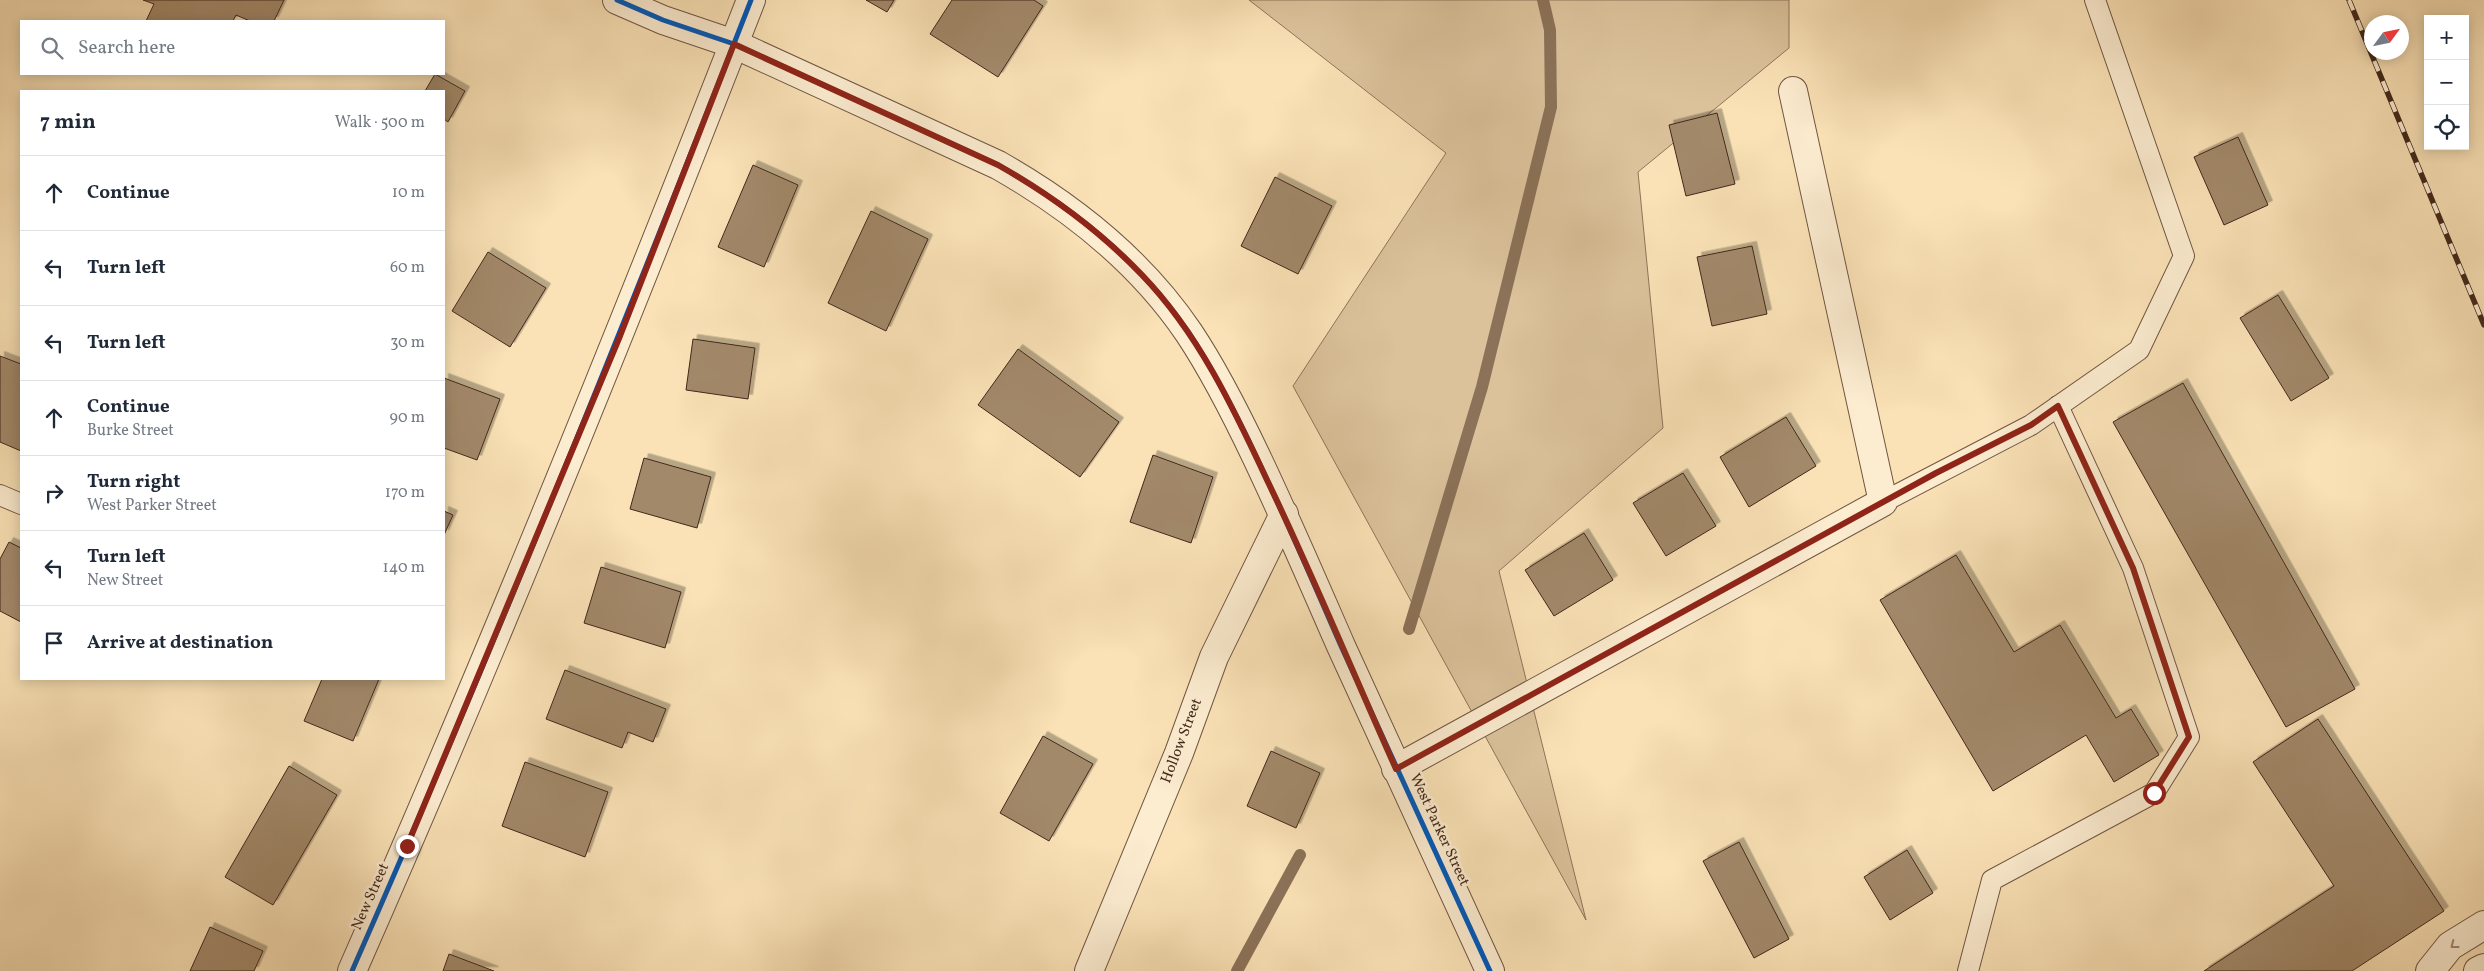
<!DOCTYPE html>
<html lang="en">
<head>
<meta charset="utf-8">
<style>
	:root { --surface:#fff; --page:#f2f2f3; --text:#1f2937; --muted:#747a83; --line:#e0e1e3 }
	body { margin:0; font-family:Vollkorn,serif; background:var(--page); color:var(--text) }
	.controls { position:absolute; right:15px; top:15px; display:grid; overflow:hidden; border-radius:0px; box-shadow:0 2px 12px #0003 }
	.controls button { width:45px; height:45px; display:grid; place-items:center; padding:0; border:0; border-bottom:1px solid var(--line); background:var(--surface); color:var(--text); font:25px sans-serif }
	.compass { position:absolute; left:2364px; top:15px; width:45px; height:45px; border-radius:50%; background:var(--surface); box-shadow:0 2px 12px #0003; rotate:57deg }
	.stop { position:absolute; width:15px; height:15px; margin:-11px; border:4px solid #8f2418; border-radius:50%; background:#fff }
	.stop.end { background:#8f2418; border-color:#fff; box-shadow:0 1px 5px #0008 }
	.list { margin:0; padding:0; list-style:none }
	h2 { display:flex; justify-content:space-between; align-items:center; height:65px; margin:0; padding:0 20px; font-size:21px }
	h2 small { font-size:16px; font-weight:400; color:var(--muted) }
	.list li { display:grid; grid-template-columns:32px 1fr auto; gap:15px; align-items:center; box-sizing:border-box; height:75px; padding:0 20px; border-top:1px solid var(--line) }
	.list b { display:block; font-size:19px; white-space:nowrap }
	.list p { margin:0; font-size:16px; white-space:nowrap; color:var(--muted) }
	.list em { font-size:16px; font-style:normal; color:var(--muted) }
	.icon { flex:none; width:28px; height:28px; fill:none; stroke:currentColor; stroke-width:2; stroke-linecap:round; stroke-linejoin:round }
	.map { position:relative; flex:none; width:2484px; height:971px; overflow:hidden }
	.search { position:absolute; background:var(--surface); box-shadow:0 2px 12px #0003; left:20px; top:20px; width:425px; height:55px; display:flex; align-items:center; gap:12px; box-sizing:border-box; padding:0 18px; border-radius:0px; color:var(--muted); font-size:19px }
	.panel { position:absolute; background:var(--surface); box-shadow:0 2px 12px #0003; left:20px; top:90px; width:425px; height:590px; border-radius:0px }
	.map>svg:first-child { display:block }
	.green { fill:#dbc29b; stroke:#8e755a }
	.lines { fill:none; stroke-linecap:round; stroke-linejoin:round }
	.stream { stroke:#8b7258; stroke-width:12 }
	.building { fill:#a2896b; stroke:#42281a; filter:url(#shadow) }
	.service-casing { stroke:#705641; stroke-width:22 }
	.minor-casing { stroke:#705641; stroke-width:30 }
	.tertiary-casing { stroke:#705641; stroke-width:30 }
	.service { stroke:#fcecd0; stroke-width:20 }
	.minor { stroke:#fcecd0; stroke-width:28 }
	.tertiary { stroke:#fcecd0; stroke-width:28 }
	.rail-casing { stroke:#42281a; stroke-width:5.5 }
	.rail { stroke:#fcecd0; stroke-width:4; stroke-dasharray:11; stroke-linecap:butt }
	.cycleway-casing { stroke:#fcecd0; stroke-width:8 }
	.cycleway { stroke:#0057b8; stroke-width:5 }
	.oneway { stroke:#9f8a75 }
	.route { stroke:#8f2418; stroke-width:6 }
	.labels { text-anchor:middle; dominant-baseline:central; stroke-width:5; stroke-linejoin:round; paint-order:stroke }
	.street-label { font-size:15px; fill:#42281a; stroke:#fcecd0 }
</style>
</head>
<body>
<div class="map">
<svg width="2484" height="971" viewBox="0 0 2484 971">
	<defs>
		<filter id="shadow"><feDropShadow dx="4.5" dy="-4.5" stdDeviation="0" flood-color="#0004"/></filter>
	</defs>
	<rect width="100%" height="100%" fill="#fae2b6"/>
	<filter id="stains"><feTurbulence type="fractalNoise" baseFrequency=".004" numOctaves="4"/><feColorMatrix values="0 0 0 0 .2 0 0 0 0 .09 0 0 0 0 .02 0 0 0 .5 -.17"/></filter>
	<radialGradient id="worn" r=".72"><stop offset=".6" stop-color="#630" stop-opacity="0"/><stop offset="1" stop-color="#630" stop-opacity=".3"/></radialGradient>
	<polygon class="green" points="1249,0 1789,0 1789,48 1638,172 1663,428 1499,571 1586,920 1293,386 1446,153"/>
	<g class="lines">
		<g class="stream">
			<polyline points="1409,629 1482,387 1551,107 1550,30 1543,0"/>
			<polyline points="1237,971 1300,855"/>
		</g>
	</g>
	<g class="building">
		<polygon points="143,0 284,0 274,21 250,21 236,15 233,21 146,21 154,4"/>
		<polygon points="866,0 894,0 887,12"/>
		<polygon points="952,0 1034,0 1043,6 998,77 930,34"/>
		<polygon points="435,74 465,91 448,122 444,119 444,91 425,91"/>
		<polygon points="1717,113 1735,184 1686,196 1669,125"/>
		<polygon points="2238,137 2268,205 2224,225 2194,157"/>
		<polygon points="753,165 798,185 764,267 718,247"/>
		<polygon points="1275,177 1332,206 1298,274 1241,246"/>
		<polygon points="871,211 928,239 886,331 828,303"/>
		<polygon points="1752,246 1767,314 1712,326 1697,257"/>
		<polygon points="488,252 546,288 510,347 452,311"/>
		<polygon points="2278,295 2329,378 2291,401 2240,318"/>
		<polygon points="693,339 755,348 748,399 686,390"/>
		<polygon points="1018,349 1119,422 1080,477 978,405"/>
		<polygon points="0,356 21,364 21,451 0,442"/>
		<polygon points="444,378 500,399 477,460 444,448"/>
		<polygon points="2183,383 2355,689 2286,727 2113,422"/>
		<polygon points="1786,417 1816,466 1749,507 1720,457"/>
		<polygon points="1153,455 1213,477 1191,543 1130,522"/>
		<polygon points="644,458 711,477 697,528 630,509"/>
		<polygon points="1683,473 1716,526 1666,556 1633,503"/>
		<polygon points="444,511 453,515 444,535"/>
		<polygon points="1584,533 1613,580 1554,616 1525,570"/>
		<polygon points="9,542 21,548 21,622 0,611 0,559"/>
		<polygon points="1956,555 2014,652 2060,625 2116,718 2131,709 2159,755 2114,782 2086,735 1993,791 1880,600"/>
		<polygon points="601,567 681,592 665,648 584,623"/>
		<polygon points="565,670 666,709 653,742 628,732 622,748 546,719"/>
		<polygon points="322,679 379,679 353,741 304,721"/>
		<polygon points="2318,719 2444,911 2352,971 2204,971 2334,886 2253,762"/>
		<polygon points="1043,736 1093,764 1049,841 1000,813"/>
		<polygon points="1271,751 1320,773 1296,828 1247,806"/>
		<polygon points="525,762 608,792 585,857 502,826"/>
		<polygon points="289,766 337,795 273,905 225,877"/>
		<polygon points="1739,842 1789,939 1754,958 1703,861"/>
		<polygon points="1907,850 1933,893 1890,920 1864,877"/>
		<polygon points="210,927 263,951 254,971 190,971"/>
		<polygon points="449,954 494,971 443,971"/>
	</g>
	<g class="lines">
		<defs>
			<g id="service">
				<polyline points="0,495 21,504"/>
				<polyline points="1883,502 2031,425 2139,350 2184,256 2095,0"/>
				<polyline points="1968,971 1992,880 2154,793 2189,737 2133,568 2058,406"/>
			</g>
			<g id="minor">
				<polyline points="1396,769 1883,502 1793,91"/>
				<path d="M352 971C493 651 624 326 751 0"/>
				<polyline points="1089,971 1179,753 1214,657 1284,514"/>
			</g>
			<g id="tertiary">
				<path d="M617 0 663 20 734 44 998 165C1072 207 1141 262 1189 333 1215 372 1236 414 1256 456 1286 519 1313 582 1341 646 1390 755 1440 863 1490 971"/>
				<polyline points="2430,971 2450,946 2484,925"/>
				<polyline points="2478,971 2484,968"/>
			</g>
		</defs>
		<use href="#service" class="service-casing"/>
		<use href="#minor" class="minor-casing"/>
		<use href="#tertiary" class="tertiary-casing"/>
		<use href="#service" class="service"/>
		<use href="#minor" class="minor"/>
		<use href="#tertiary" class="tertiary"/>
		<defs>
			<polyline id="rail" points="2349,0 2484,325"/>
		</defs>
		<use href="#rail" class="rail-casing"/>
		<use href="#rail" class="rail"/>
		<defs>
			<g id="cycleway">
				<path d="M617 0 663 20 734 44 998 165C1072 207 1141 262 1189 333 1215 372 1236 414 1256 456 1286 519 1313 582 1341 646 1390 755 1440 863 1490 971"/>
				<path d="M352 971C493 651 624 326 751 0"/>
			</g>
		</defs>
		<use href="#cycleway" class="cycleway-casing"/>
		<use href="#cycleway" class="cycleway"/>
	</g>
	<defs><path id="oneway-chevron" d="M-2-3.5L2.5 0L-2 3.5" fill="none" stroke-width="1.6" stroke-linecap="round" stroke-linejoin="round" transform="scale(1.25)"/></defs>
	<use class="oneway" href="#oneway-chevron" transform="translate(2454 945) rotate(143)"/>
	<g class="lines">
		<path class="route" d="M407 846 620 336 734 44 998 165C1051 195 1100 231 1142 275 1198 333 1233 407 1267 480 1313 575 1353 673 1396 769L1936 473 2031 425 2058 406 2133 568 2189 737 2154 793"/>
	</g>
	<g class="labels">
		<g class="street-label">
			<text transform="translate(1182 741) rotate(-69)">Hollow Street</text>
			<text transform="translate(1439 830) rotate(65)">West Parker Street</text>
			<text transform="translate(371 897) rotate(-66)">New Street</text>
		</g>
	</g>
	<rect width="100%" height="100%" filter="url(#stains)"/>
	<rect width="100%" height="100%" fill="url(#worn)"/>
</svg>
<div class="controls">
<button>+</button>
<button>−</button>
<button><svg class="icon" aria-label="locate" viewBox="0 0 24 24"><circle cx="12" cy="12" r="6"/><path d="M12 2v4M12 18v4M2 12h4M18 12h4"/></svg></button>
</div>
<svg class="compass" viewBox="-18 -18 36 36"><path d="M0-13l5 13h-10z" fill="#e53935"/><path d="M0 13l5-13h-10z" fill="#747a83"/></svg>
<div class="stop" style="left:2154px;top:793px"></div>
<div class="stop end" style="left:407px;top:846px"></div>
<div class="search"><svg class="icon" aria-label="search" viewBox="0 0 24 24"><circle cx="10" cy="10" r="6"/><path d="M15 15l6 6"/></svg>Search here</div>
<section class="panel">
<h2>7 min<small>Walk · 500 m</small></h2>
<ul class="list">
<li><svg class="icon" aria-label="ahead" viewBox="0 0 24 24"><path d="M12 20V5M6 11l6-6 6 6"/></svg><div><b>Continue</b></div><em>10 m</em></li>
<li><svg class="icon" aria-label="left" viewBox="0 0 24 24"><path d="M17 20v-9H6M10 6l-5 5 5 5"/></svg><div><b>Turn left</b></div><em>60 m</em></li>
<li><svg class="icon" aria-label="left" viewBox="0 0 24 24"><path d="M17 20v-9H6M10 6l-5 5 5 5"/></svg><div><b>Turn left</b></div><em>30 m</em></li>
<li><svg class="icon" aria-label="ahead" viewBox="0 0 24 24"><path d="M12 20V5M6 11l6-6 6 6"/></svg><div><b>Continue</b><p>Burke Street</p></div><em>90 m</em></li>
<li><svg class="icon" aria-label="right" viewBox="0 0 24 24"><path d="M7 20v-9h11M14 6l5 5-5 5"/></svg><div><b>Turn right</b><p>West Parker Street</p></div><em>170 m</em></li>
<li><svg class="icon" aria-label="left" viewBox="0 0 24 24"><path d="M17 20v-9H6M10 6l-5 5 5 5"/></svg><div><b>Turn left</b><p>New Street</p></div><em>140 m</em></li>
<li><svg class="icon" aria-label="arrive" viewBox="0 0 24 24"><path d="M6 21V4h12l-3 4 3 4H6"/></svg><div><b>Arrive at destination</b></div></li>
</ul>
</section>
</div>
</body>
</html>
